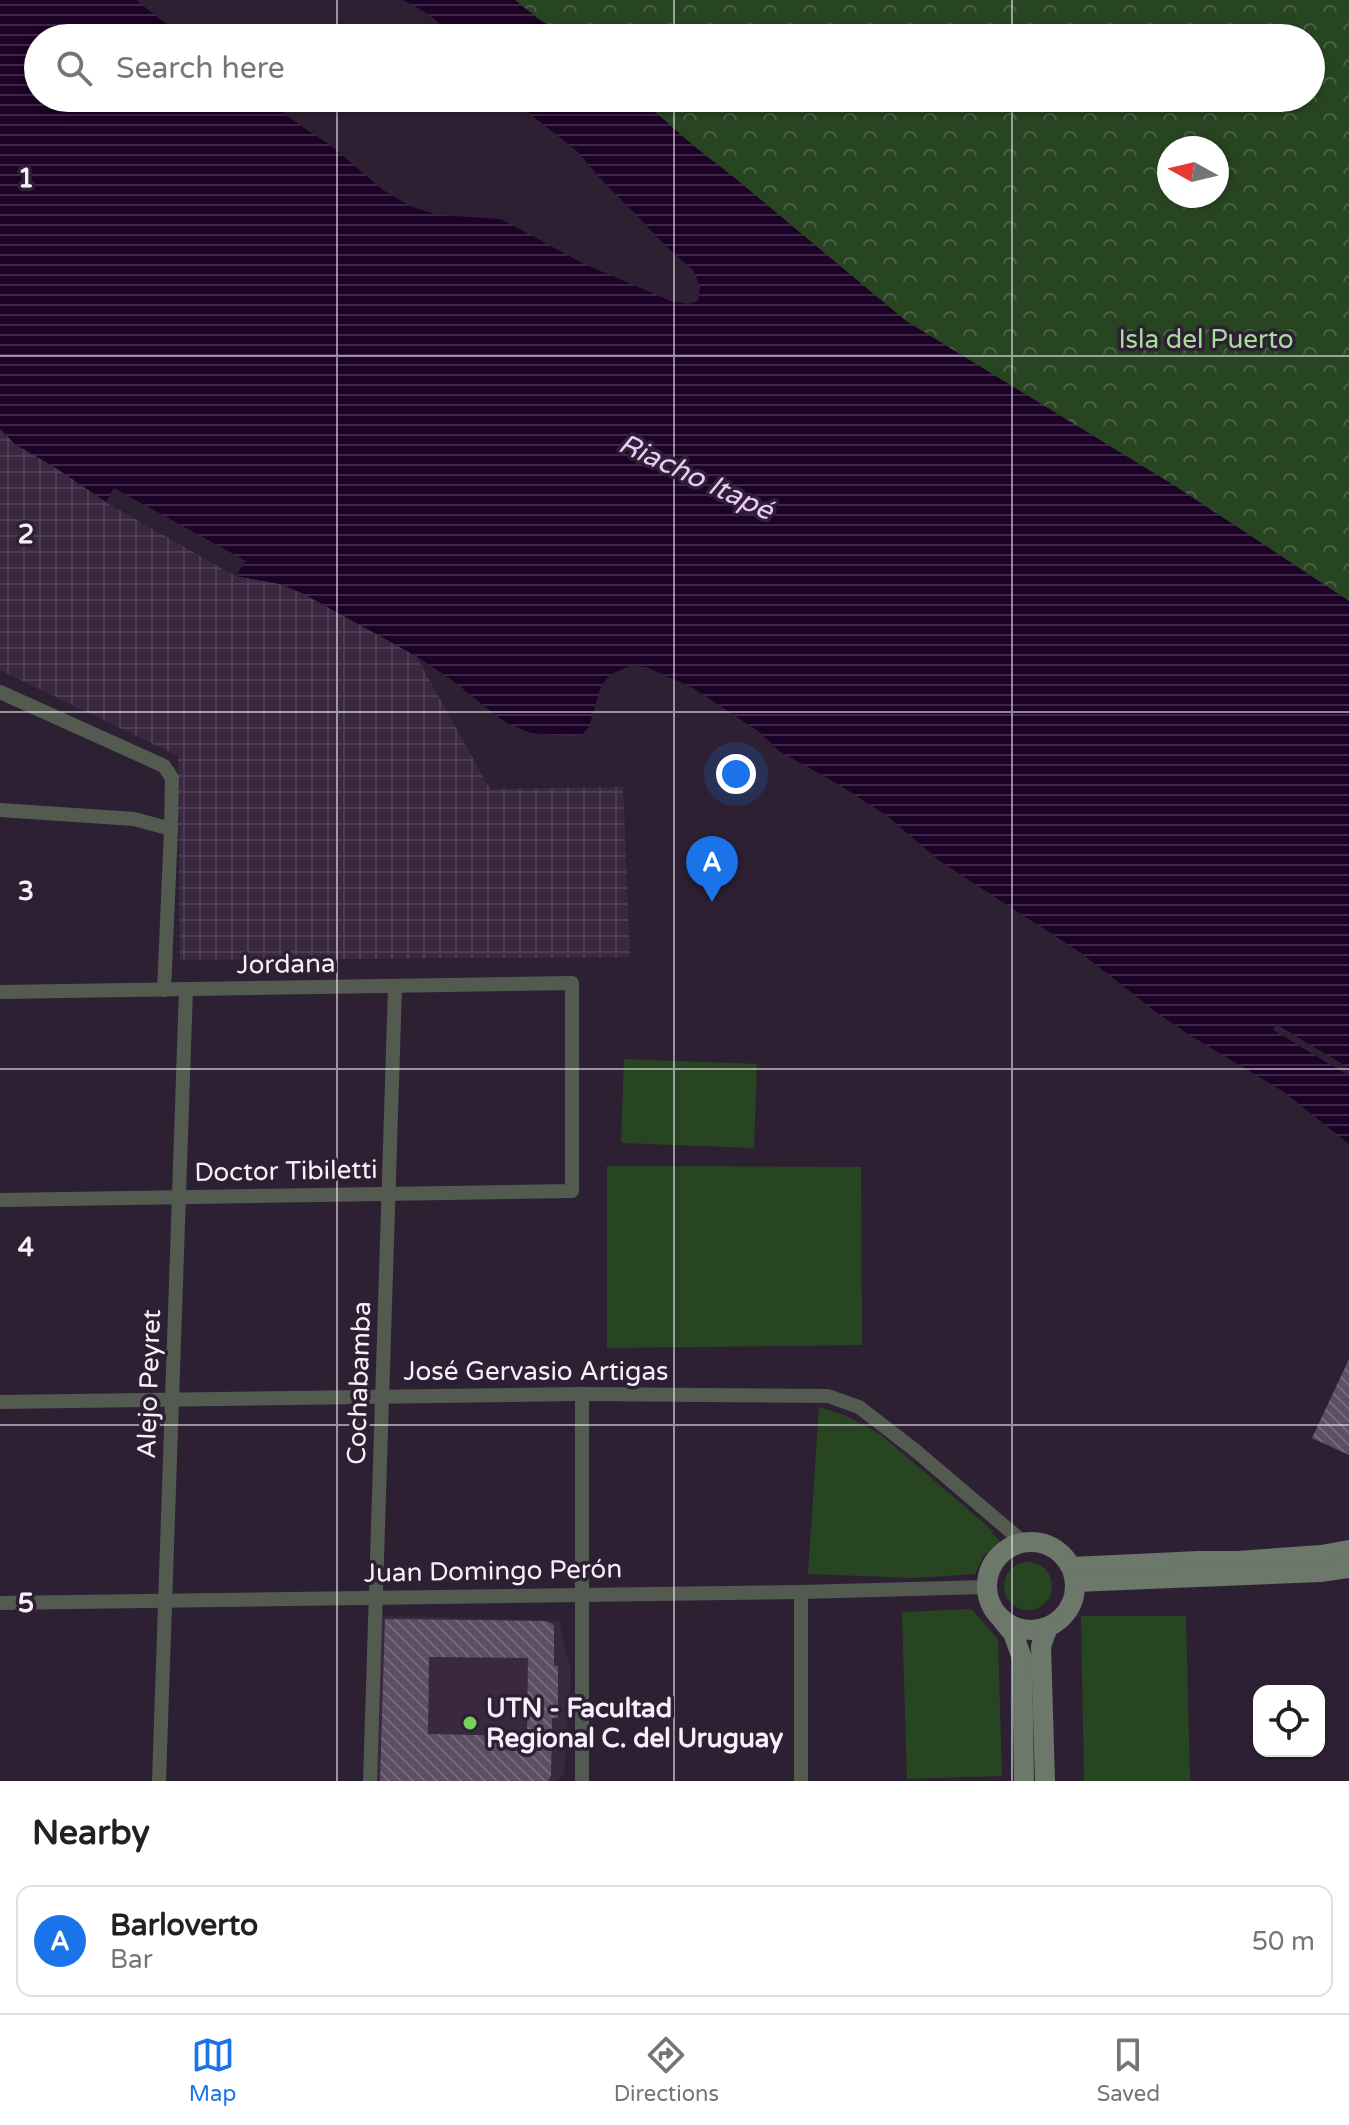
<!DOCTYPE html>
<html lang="en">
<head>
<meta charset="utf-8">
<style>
	:root { --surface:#fff; --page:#f2f2f2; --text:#202124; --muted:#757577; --line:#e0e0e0; --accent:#1a73e8 }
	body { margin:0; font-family:"Varela Round",sans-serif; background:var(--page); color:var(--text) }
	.controls { position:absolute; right:24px; bottom:24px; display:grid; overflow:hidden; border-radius:16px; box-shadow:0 2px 6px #0004 }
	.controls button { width:72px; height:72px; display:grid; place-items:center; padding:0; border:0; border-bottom:2px solid var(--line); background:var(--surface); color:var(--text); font:40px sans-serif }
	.compass { position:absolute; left:1157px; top:136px; width:72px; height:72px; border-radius:50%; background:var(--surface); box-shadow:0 2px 6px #0004; rotate:278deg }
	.you { position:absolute; left:736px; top:774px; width:28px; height:28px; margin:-20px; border:6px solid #fff; border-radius:50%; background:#1a73e8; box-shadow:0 0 0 12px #1a73e833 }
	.badge { display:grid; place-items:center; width:52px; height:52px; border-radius:50%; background:var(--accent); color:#fff; font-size:26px; font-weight:700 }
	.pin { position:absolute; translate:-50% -66px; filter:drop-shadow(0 2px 4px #0008) }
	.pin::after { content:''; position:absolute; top:42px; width:28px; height:24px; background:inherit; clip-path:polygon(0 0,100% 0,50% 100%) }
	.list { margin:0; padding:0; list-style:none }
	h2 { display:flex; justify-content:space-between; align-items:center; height:104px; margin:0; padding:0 32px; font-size:34px }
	h2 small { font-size:26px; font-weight:400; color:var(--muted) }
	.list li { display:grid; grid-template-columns:52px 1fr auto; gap:24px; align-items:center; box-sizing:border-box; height:112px; margin:0 16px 16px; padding:0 16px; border:2px solid var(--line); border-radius:16px }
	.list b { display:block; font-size:30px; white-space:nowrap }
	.list p { margin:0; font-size:26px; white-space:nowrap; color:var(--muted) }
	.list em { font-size:26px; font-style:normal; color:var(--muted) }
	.icon { flex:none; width:44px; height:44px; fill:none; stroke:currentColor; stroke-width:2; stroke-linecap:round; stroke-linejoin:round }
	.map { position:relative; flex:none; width:1349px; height:1781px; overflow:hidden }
	.search { position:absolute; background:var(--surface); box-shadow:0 2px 6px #0004; left:24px; right:24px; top:24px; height:88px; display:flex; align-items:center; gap:20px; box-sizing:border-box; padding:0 28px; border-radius:44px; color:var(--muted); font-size:30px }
	.sheet { height:232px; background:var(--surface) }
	nav { display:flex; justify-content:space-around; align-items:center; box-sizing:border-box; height:112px; border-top:2px solid var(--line); background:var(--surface); font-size:22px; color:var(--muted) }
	nav a { display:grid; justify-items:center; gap:4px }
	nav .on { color:var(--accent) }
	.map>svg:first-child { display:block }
	.built { fill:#3a2841 }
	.industrial { fill:url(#industrial-grid) }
	.green { fill:#284522 }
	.forest { fill:url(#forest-crowns); fill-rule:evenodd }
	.water { fill:url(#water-rules) }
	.pier { fill:#2e2033 }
	.building { fill:url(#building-back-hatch); fill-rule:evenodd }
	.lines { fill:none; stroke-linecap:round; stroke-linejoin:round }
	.street { stroke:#535b51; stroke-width:14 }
	.secondary { stroke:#6c7869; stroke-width:20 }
	.grid { fill:none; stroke:#f8effc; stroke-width:2; stroke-opacity:0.55 }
	.poi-dot { fill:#72d25d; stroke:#2e2033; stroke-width:3 }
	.labels { text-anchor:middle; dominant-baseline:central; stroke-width:7; stroke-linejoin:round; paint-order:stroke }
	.park-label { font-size:26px; fill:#a7dd9b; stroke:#2e2033 }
	.street-label { font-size:26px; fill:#f8effc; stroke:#2e2033 }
	.poi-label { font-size:26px; font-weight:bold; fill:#f8effc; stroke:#2e2033; text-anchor:start }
	.water-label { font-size:28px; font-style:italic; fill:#edc7fd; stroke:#2e2033 }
	.grid-label { font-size:26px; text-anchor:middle; font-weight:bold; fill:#f8effc; stroke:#2e2033; stroke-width:7; stroke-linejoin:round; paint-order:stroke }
</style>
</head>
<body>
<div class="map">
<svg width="1349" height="1781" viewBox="0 0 1349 1781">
	<defs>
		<pattern id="industrial-grid" width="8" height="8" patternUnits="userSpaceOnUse" patternTransform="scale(2)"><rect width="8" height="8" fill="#3a2841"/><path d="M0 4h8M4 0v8" fill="none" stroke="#4e3d54"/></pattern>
		<pattern id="forest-crowns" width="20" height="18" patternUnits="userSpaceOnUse" patternTransform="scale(2)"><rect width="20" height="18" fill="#284522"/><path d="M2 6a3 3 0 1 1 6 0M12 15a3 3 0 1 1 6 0" fill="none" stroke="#486043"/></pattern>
		<pattern id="water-rules" width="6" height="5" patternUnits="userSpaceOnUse" patternTransform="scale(2)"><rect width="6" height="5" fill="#1c0226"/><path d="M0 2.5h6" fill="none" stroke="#3e2746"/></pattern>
		<pattern id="building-back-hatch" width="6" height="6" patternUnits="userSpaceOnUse" patternTransform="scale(2)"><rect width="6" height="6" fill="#5d4e64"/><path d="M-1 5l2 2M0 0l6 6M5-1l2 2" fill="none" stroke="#75687b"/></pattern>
	</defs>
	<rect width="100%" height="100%" fill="#2e2033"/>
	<polygon class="built" points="383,1616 559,1621 571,1673 564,1773 557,1781 371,1781 375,1629"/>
	<polygon class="industrial" points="0,429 15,444 56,468 106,502 236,576 280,584 302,593 416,656 490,789 623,787 630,957 180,960 178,756 0,670"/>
	<g class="green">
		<polygon points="624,1059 757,1064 754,1148 621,1143"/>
		<polygon points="607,1166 861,1167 862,1345 607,1348"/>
		<polygon points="819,1407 844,1415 880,1434 993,1531 992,1533 1000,1541 983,1556 975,1574 915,1578 808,1574"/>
		<circle cx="1028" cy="1586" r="24"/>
		<polygon points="971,1609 998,1639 1002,1776 907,1779 902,1612"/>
		<polygon points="1081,1616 1186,1616 1190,1781 1084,1781"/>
	</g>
	<path class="forest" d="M515 0H1349V601L1175 486 906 321 736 179 695 147 639 98H1311V38H569L537 18ZM1169 148H1217V196H1169Z"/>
	<g class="water">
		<polygon points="0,0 136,0 184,38 38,38 38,98 264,98 304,128 329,144 383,190 410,206 438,215 501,219 584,264 671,301 688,304 698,301 700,287 694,271 669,249 599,177 578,152 510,98 639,98 695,147 736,179 906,321 1175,486 1349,601 1349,1144 1284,1092 1188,1034 1156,1012 1081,953 941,862 887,816 838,784 779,751 758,731 693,688 646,667 630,666 611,674 601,686 589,727 582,735 570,736 531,733 511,725 498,717 452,680 416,656 302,593 280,584 236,576 106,502 56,468 15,444 0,429"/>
		<path d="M403 0H515L537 18 569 38H451C439 19 423 10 403 0Z"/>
	</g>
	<g class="pier">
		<polygon points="114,488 246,561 236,576 106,502"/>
		<polygon points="1276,1024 1349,1068 1349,1076 1273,1030"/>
	</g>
	<g class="building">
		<polygon points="1349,1359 1349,1455 1312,1438"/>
		<path d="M385 1619 546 1621 554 1625V1666H558V1718H552L551 1776 548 1781H380ZM429 1657 528 1658 527 1736 428 1734Z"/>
	</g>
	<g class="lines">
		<g class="street">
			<polyline points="0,692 164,766 172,778 171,829"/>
			<polyline points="0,810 134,819 171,829 164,990"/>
			<polyline points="0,992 572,983 572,1191 0,1200"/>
			<polyline points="0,1402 582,1394 828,1396 859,1407 916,1451 1023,1542"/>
			<polyline points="0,1603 801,1592 986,1587"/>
			<polyline points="159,1781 186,989"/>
			<polyline points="370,1781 395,987"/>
			<polyline points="582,1781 582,1394"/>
			<polyline points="801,1781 801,1592"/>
		</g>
		<g class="secondary">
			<circle cx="1031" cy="1586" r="44"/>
			<polyline points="1072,1567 1199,1561 1237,1561 1321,1555 1349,1550"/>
			<polyline points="1075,1582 1320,1572 1349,1568"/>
			<polyline points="1002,1620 1013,1633 1022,1658 1024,1781"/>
			<polyline points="1045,1781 1041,1646 1048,1627"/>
		</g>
	</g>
	<path class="grid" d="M337 0V38M674 0V38M1012 0V38M337 98V1781M674 98V1781M1012 98V1781M0 356H1349M0 712H1349M0 1069H1349M0 1425H1349"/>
	<circle class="poi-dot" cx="470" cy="1723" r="8"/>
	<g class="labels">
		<g class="park-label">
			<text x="1206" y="339">Isla del Puerto</text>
		</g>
		<g class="street-label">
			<text transform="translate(286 964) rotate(-1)">Jordana</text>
			<text transform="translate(286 1171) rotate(-1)">Doctor Tibiletti</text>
			<text x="536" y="1371">José Gervasio Artigas</text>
			<text transform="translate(359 1383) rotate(-88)">Cochabamba</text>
			<text transform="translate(149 1384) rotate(-88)">Alejo Peyret</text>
			<text transform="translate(493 1571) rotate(-1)">Juan Domingo Perón</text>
		</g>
		<g class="poi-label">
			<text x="486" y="1708">UTN - Facultad<tspan x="486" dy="30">Regional C. del Uruguay</tspan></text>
		</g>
		<g class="water-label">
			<text transform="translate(696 477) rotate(25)">Riacho Itapé</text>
		</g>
	</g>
	<g class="grid-label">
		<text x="26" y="187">1</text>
		<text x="26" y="543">2</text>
		<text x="26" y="900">3</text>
		<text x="26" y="1256">4</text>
		<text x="26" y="1612">5</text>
	</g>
</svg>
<div class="controls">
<button><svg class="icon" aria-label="locate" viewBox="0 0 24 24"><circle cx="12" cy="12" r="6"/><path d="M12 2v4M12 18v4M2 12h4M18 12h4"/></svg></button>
</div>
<svg class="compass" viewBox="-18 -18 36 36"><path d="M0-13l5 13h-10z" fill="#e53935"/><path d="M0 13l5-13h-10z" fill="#757577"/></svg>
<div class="you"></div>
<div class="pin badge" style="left:712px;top:902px">A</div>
<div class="search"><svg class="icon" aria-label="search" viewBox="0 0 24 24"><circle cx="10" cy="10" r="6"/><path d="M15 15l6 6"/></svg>Search here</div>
</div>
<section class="sheet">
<h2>Nearby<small></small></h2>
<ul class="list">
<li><span class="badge">A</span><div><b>Barloverto</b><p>Bar</p></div><em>50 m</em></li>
</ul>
</section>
<nav>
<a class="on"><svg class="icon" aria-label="map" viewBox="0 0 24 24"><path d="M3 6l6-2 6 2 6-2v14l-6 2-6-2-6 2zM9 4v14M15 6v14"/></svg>Map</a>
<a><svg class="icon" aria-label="directions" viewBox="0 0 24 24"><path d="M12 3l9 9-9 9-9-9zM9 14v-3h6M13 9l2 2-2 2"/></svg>Directions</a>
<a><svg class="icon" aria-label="saved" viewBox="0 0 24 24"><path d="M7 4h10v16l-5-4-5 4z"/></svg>Saved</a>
</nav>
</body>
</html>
